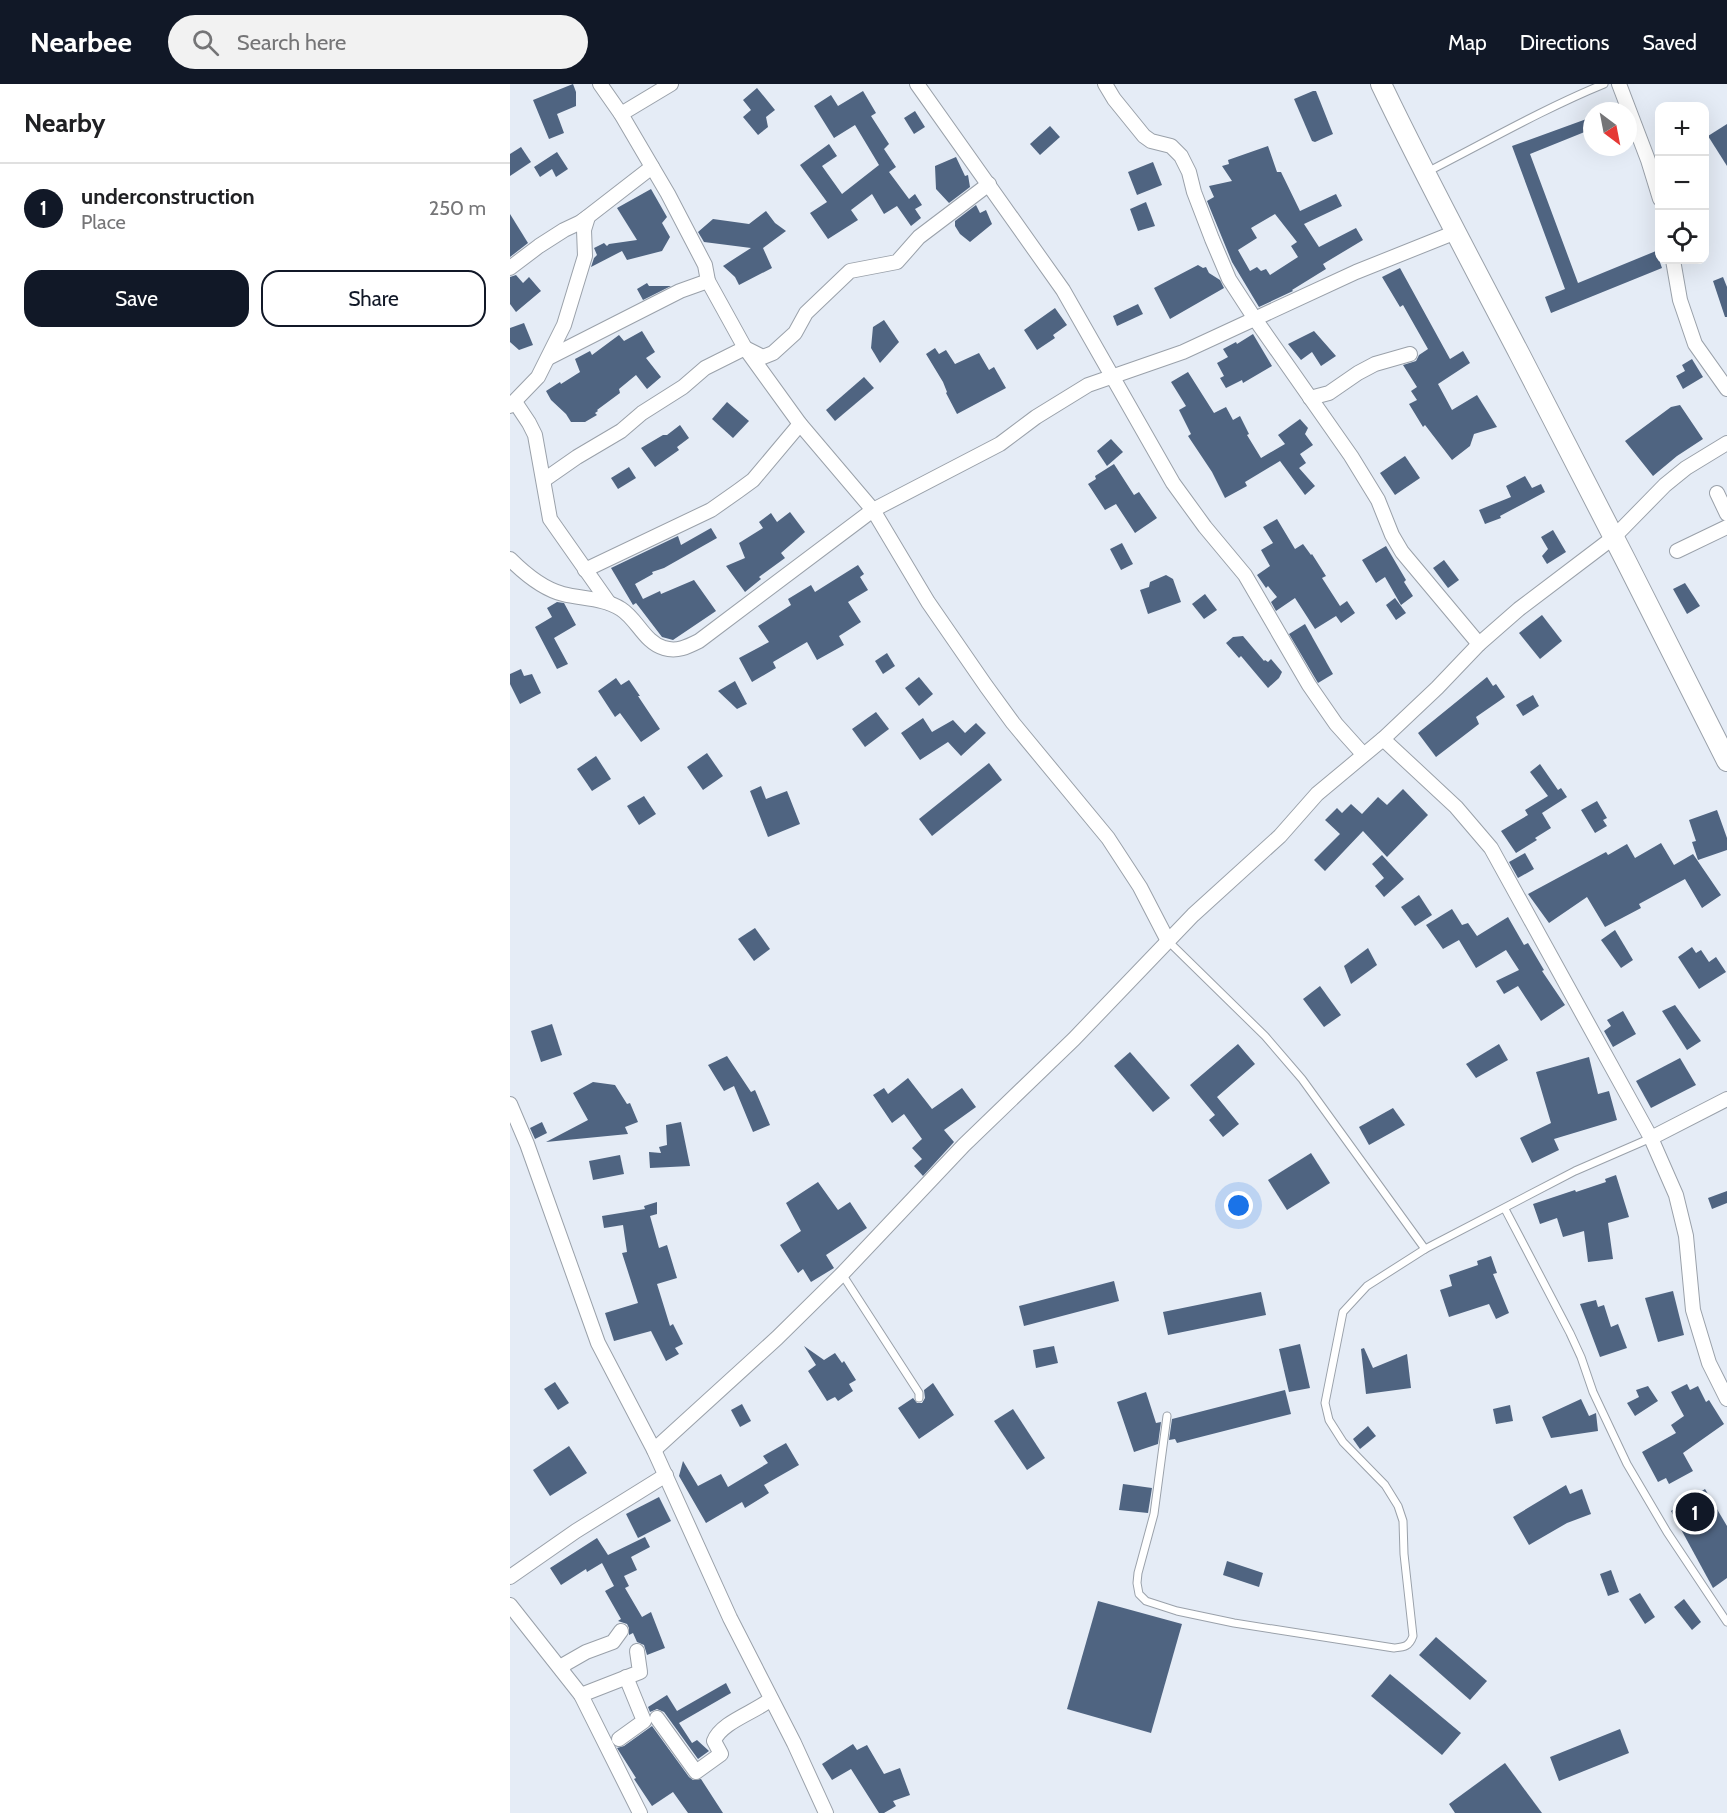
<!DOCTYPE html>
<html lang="en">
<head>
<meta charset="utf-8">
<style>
	:root { --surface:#fff; --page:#f2f2f2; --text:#202124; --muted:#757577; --line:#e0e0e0; --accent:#111827 }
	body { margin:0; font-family:Cabin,sans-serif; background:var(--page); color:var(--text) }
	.controls { position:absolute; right:18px; top:18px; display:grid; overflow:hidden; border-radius:12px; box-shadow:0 6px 24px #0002 }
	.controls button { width:54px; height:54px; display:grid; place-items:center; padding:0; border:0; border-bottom:2px solid var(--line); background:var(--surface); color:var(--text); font:30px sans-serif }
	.compass { position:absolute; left:1073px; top:18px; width:54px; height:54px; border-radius:50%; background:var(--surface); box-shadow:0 6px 24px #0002; rotate:148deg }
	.you { position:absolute; left:729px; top:1122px; width:21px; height:21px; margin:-15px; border:4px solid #fff; border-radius:50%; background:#1a73e8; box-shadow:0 0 0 9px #1a73e833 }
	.badge { display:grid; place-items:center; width:39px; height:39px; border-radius:50%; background:var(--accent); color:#fff; font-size:20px; font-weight:700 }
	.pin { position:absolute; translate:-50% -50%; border:3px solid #fff; box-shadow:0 2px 6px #0006 }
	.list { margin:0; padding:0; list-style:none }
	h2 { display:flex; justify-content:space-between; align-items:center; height:78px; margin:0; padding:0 24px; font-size:26px }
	h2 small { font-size:20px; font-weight:400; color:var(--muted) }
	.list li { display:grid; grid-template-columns:39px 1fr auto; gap:18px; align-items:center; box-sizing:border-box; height:90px; padding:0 24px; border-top:2px solid var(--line) }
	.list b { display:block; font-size:22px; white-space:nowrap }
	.list p { margin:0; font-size:20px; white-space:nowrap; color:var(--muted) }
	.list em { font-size:20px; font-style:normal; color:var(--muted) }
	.actions { display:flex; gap:12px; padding:18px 24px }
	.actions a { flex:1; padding:14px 0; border:2px solid var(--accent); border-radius:18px; text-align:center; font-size:21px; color:var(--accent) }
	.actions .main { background:var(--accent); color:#fff }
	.icon { flex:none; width:33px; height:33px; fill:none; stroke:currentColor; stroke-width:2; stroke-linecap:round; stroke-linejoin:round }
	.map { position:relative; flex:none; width:1217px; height:1729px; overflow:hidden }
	header { display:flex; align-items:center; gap:36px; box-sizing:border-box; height:84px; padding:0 30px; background:var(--accent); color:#fff }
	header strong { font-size:28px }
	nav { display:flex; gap:33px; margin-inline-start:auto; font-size:21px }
	.search { width:420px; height:54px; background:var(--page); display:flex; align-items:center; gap:15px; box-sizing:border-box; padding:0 21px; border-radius:33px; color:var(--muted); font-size:22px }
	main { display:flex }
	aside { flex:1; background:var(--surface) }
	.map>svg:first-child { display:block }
	.building { fill:#4f6481; fill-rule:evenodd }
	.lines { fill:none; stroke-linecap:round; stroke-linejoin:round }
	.service-casing { stroke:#9aa1aa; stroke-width:9 }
	.minor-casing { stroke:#9aa1aa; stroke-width:16 }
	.secondary-casing { stroke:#9aa1aa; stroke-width:22 }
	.service { stroke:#fff; stroke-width:7 }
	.minor { stroke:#fff; stroke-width:14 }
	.secondary { stroke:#fff; stroke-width:20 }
</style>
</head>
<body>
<header>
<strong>Nearbee</strong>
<div class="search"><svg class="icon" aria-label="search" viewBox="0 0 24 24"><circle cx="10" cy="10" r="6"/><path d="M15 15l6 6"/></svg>Search here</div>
<nav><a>Map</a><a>Directions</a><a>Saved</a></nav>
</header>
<main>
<aside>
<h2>Nearby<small></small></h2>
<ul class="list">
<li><span class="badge">1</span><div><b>underconstruction</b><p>Place</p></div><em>250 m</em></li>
</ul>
<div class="actions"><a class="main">Save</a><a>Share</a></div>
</aside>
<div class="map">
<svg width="1217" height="1729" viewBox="0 0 1217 1729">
	<rect width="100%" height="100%" fill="#e5ecf6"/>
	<g class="building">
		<polygon points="63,0 66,8 66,22 47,30 54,49 39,55 23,16"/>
		<polygon points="247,4 265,26 256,33 258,43 248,51 233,33 241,26 233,16"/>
		<polygon points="353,7 366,29 361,32 379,60 374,65 386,83 379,88 399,115 405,110 412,121 405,125 411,134 401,142 387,122 374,130 362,110 341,126 348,136 318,155 300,129 317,118 290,81 319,60 327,72 312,82 332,110 369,81 345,41 324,54 304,22 321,11 328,22"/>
		<polygon points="803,7 806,7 823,50 805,58 802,57 784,15"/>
		<polygon points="405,27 415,43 404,50 394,34"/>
		<polygon points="1082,33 1082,45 1020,70 1068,199 1146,167 1152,184 1041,229 1035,213 1055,205 1002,62"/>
		<polygon points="1217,40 1217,82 1198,52"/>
		<polygon points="540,42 550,53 530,71 520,60"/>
		<path d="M758 62 767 88H771L790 127 826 110 832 122 794 140 809 163 846 144 853 156 813 180 816 185 782 206 783 207 749 223 722 178 697 117 704 113 699 102 722 97 712 82 719 80 718 76ZM765 130 787 158 781 162 788 173 760 191 756 185 751 187 747 183 740 187 728 166 747 154 741 144Z"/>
		<polygon points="11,63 21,78 0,92 0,70"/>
		<polygon points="47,68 58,85 46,93 42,85 30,93 24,83"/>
		<polygon points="446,73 455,92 458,91 460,103 439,119 426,105 425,82"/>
		<polygon points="643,78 652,101 627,111 618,88"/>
		<polygon points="141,105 157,133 152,139 160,153 152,167 117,176 112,167 81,183 84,174 87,171 84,164 94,159 97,162 99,160 127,156 107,124"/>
		<polygon points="636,118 645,142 628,147 620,125"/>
		<polygon points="466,121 470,129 476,126 482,140 460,158 450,150 445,142 445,137"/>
		<polygon points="256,127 265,139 276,147 253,164 262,184 229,201 225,193 213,182 241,164 194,158 188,148 203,135 239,140"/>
		<polygon points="0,130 18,159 0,173"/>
		<polygon points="688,181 693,184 696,183 699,189 710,196 714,204 660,235 644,204"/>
		<polygon points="890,184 940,275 953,267 960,279 928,300 942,326 967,311 987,343 964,350 960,362 942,376 915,341 913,343 899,320 907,316 901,307 907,303 893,281 906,277 909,271 918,265 893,221 890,223 872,193"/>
		<polygon points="6,191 13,199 19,193 31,207 6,228 0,220 0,193"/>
		<polygon points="1213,193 1217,203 1217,233 1215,233 1203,197"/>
		<polygon points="137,199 139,202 161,202 133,216 127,205"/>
		<polygon points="628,220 633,230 607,242 603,232"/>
		<polygon points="545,224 557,241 543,251 545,254 527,266 514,246"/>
		<polygon points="374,236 389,258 370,279 361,264 363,243"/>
		<polygon points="14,239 23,261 9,266 0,258 0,244"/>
		<polygon points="132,247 145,268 136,274 151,293 137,305 126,291 109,305 110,309 87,326 88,327 85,329 87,331 75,338 61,338 56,330 41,316 36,307 50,298 51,300 70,288 65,275 80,267 82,271 109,251 114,257"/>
		<polygon points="804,247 826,272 811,282 802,268 791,276 778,260"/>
		<polygon points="743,250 762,282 733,299 732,296 716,304 710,294 714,292 707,279 718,273 713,265 726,258 727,260"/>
		<polygon points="425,264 429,270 436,266 445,280 469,269 479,286 484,283 496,304 447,330 436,309 437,308 433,298 416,270"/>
		<polygon points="1182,275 1193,293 1173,305 1166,292 1175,287 1172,281"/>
		<polygon points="678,288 704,329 716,323 723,336 730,332 739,350 737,351 751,374 775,360 768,351 790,335 798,344 795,350 803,361 790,370 796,379 789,384 805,402 795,411 770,377 735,398 737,402 715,414 702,388 678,352 681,350 669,326 676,322 661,298"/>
		<polygon points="354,293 364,304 325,337 316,326"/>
		<polygon points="217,318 239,337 223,354 202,335"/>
		<polygon points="1170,321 1193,355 1167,372 1143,392 1115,357 1161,323"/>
		<polygon points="170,341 179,354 167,363 169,366 145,383 131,364 153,351 157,351"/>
		<polygon points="601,355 613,368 597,382 587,367"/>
		<polygon points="895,372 910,394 885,411 870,389"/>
		<polygon points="604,380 624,411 629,408 647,434 625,449 606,420 595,426 578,400 586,395 585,392"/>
		<polygon points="119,383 126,394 108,405 101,394"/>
		<polygon points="1015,392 1022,404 1031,400 1035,408 990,432 991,434 975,440 969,426 1001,413 996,402"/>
		<polygon points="280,428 295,448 271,469 275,474 249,493 251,495 235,508 216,482 235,474 229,459 253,444 249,438 261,429 267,438"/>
		<polygon points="767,435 785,465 793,460 801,471 802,470 816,492 812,494 830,522 837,517 845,529 831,539 826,532 805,545 785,514 766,527 761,518 767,513 758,502 756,504 747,491 760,482 751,466 763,459 753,443"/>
		<polygon points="201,444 207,454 154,484 142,488 143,490 125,500 133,515 150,507 151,510 184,496 206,527 163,556 152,553 126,519 123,521 101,484 168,452 171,461"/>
		<polygon points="1043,446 1056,468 1037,480 1032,472 1038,465 1031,453"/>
		<polygon points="612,459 623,480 611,486 600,465"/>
		<polygon points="876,462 896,496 894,498 903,512 891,521 875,493 866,499 852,476"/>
		<polygon points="934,476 949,496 938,504 923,484"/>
		<polygon points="348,481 354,490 350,493 358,506 338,518 351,538 329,552 334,561 307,576 297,558 263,578 266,584 242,598 229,574 259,558 248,542 281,521 278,515 301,501 305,508"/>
		<polygon points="656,491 663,495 671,518 638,530 630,506 639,503 640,498"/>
		<polygon points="1175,499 1190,522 1177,530 1163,505"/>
		<polygon points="695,510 707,526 694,535 682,520"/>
		<polygon points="885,514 896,529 886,536 876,521"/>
		<polygon points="47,518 54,519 66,541 44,554 58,580 47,585 25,543 42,533 37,524"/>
		<polygon points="1032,531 1052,557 1030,575 1009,549"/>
		<polygon points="795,540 823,590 808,599 779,550"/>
		<polygon points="733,552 754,577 755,576 758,578 761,575 772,588 769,594 758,604 731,572 729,574 716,559 723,553"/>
		<polygon points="377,569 385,582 373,590 365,577"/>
		<polygon points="11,585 14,592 22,590 31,609 10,620 0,600 0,590"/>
		<polygon points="409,593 423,610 409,622 395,604"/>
		<polygon points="977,593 983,602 986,600 995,613 966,633 969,640 926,673 908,649"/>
		<polygon points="106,594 111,601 119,596 130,612 128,612 150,645 131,658 110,629 105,633 88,607"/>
		<polygon points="225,597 237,620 227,625 208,607"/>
		<polygon points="1023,611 1029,622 1013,632 1006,621"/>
		<polygon points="366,628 379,645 355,663 342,645"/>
		<polygon points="413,634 422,648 443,636 455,649 466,639 476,649 451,672 438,658 410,676 391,649"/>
		<polygon points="197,669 213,692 193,706 177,683"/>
		<polygon points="86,672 101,695 82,707 67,685"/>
		<polygon points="479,679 492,696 422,752 409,735"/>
		<polygon points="1030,680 1048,706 1051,704 1057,713 1032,729 1041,744 1025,754 1027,756 1006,769 991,747 1018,731 1015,726 1038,712 1020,688"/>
		<polygon points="251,702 256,715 277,707 290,740 258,753 240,707"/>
		<polygon points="893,705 918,731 877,773 853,747 815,787 804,776 830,750 815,736 827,724 832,729 841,720 852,730 868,713 877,721"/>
		<polygon points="134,712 146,730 129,741 117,722"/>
		<polygon points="1087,717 1097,734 1093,736 1097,742 1085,749 1071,726"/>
		<polygon points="1207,726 1217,754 1217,766 1188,776 1182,758 1186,757 1179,736"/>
		<polygon points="1151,759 1164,781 1183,770 1211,811 1192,824 1175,795 1129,820 1131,824 1095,843 1077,813 1039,839 1018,810 1096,768 1098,771 1117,760 1125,774"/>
		<polygon points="1015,769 1024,785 1008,794 999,778"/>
		<polygon points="872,771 894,795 874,813 865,802 874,794 862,780"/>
		<polygon points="909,811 922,831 905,842 891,823"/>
		<polygon points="942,825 952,841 958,839 967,852 998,833 1014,861 1018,859 1034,886 1032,887 1055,921 1031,937 1008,902 994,910 986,897 1009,886 996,866 966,884 949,856 933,865 916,841"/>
		<polygon points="245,844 260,865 244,877 228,855"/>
		<polygon points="1105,846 1123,876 1111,884 1091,856"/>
		<polygon points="1182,863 1186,869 1191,866 1199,878 1206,873 1216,888 1189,905 1168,873"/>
		<polygon points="858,864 867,881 841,900 834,882"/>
		<polygon points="810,902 831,931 814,943 793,915"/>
		<polygon points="1165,921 1191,957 1177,966 1152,927"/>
		<polygon points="1113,927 1126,950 1103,963 1094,947 1101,942 1097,936"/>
		<polygon points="42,940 52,971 31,978 21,947"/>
		<polygon points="728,960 745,980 707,1013 729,1040 713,1053 699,1036 705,1031 680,1001"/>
		<polygon points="989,960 998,976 966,994 956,980"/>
		<polygon points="620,968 660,1014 643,1028 604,982"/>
		<polygon points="217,972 241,1008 245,1006 260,1041 243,1048 224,1002 214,1007 198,981"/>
		<polygon points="1079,973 1088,1010 1099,1007 1107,1036 1044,1055 1049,1066 1022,1079 1010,1054 1041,1039 1026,988"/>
		<polygon points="1170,974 1186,1001 1141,1024 1126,997"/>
		<polygon points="398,994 422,1025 452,1004 466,1023 434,1046 444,1058 413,1092 404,1082 412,1075 402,1064 412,1055 394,1030 382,1039 363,1011 374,1004 378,1010"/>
		<polygon points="83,998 105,1001 117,1020 120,1019 128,1038 115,1043 118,1050 36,1058 78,1036 63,1009"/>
		<polygon points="883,1024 895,1041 859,1061 849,1043"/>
		<polygon points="32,1038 37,1049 25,1055 20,1044"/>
		<polygon points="171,1038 180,1082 140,1084 139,1068 151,1069 149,1063 157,1061 156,1041"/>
		<polygon points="801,1069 820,1099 777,1126 758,1096"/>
		<polygon points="110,1071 114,1090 83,1096 79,1077"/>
		<polygon points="1106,1091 1119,1133 1098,1139 1103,1175 1078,1178 1074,1147 1053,1153 1047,1134 1030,1140 1023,1120 1065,1106 1066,1108 1096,1098 1095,1095"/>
		<polygon points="308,1098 328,1126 340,1118 357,1144 316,1171 324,1184 301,1198 293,1185 288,1189 270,1161 291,1147 276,1119"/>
		<polygon points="1217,1107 1217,1119 1202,1125 1198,1114"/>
		<polygon points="147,1118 147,1130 140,1132 149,1164 157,1161 167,1194 147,1200 160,1242 163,1240 173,1260 165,1264 169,1270 156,1277 141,1247 104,1257 95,1229 128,1219 112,1169 117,1168 113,1141 94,1144 92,1132 135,1125 134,1122"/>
		<polygon points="981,1172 987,1189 983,1190 999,1229 986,1235 979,1220 939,1233 930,1206 942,1202 939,1191 968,1181 967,1177"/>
		<polygon points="604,1197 609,1217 514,1242 509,1222"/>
		<polygon points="1163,1207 1174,1251 1148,1258 1135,1214"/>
		<polygon points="751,1208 756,1231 658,1251 653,1228"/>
		<polygon points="1086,1216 1088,1223 1094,1221 1101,1243 1108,1240 1117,1264 1090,1273 1070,1220"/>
		<polygon points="790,1260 800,1304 779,1308 769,1265"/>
		<polygon points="294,1262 314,1276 325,1269 332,1279 334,1277 346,1296 339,1300 343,1307 328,1317 325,1313 317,1317 298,1287 306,1281"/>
		<polygon points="544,1262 548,1279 526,1284 523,1266"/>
		<polygon points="854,1264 863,1284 897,1270 901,1304 856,1310 851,1265"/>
		<polygon points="45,1298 59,1319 48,1326 34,1305"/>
		<polygon points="423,1299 444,1331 409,1355 388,1324 403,1314 407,1319 412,1319 415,1314 414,1306"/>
		<polygon points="1177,1300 1180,1306 1188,1302 1196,1318 1199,1316 1214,1340 1173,1369 1183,1387 1159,1400 1156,1394 1148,1398 1132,1368 1166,1349 1161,1341 1174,1332 1161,1308"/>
		<polygon points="1138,1302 1148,1317 1125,1332 1117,1319 1129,1313 1126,1306"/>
		<polygon points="775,1306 781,1330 667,1359 665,1355 659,1356 662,1335"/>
		<polygon points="636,1308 646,1339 651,1338 648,1360 624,1368 607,1318"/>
		<polygon points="1071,1315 1079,1332 1086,1329 1088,1347 1041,1354 1032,1333"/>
		<polygon points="232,1320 241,1337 230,1343 221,1326"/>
		<polygon points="1000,1321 1003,1337 986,1340 983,1325"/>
		<polygon points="503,1325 535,1374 517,1386 484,1337"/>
		<polygon points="858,1342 866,1352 850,1365 843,1355"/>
		<polygon points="276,1359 289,1381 254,1401 259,1409 235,1424 232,1418 196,1439 169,1392 173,1377 188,1402 211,1390 218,1403 258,1379 253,1372"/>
		<polygon points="59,1362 77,1389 40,1412 23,1386"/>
		<polygon points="613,1400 642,1404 638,1429 609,1426"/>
		<polygon points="1056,1401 1060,1410 1072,1405 1081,1430 1057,1439 1019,1461 1003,1433"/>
		<polygon points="1195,1405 1217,1442 1217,1494 1203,1504 1161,1427"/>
		<polygon points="149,1413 161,1437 128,1454 116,1430"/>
		<polygon points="135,1453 140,1463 121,1473 127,1486 114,1492 119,1502 115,1504 132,1533 141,1528 155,1564 137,1571 134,1561 127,1558 123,1549 119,1551 119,1544 117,1540 108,1537 111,1535 95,1507 104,1502 92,1479 77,1488 76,1485 51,1501 40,1484 87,1454 98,1471"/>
		<polygon points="717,1477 753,1489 749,1503 713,1491"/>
		<polygon points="1101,1486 1109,1508 1098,1512 1090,1490"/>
		<polygon points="1130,1509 1145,1533 1135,1540 1119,1515"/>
		<polygon points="1174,1515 1191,1538 1182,1546 1164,1523"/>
		<polygon points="588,1517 672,1540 641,1649 557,1625"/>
		<polygon points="926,1553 977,1597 960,1616 909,1571"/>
		<polygon points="880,1590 951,1649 932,1671 861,1612"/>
		<polygon points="216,1599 221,1609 169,1639 182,1659 187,1656 199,1667 188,1675 154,1628 147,1625 140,1628 138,1623 157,1611 167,1627"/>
		<polygon points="142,1642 179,1693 183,1696 191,1695 213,1729 178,1729 163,1708 142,1722 124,1695 126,1694 107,1664 114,1662"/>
		<polygon points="1110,1645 1119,1669 1049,1697 1040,1673"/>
		<polygon points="343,1660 347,1666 357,1661 374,1690 390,1684 400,1711 383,1717 386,1722 374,1729 369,1729 341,1685 322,1696 312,1680"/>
		<polygon points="995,1679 1032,1729 945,1729 939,1720"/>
	</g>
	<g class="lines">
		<defs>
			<g id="service">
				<path d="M917 88C976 58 1033 25 1094 0"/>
				<polyline points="658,857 755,952 792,995 915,1165"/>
				<polyline points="995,1125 1060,1249 1071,1273 1083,1308 1117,1380 1157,1448 1217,1538"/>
				<polyline points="332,1190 409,1309 409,1314"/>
				<path d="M657 1332 644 1430 628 1489 627 1499 629 1510 636 1517 667 1527 724 1539 884 1564C894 1563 899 1563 903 1552L894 1470 893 1437 888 1422 875 1401 833 1358 819 1336 815 1319 833 1228 857 1202 915 1165 1065 1087 1141 1054"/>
			</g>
			<g id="minor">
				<polyline points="90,0 111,30 158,110 195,181 198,197 235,264 290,340 363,426 418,518 476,602 503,639 598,754 630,803 658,857"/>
				<polyline points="407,0 553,206 663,399 695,443 735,491 799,601 826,640 853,670"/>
				<polyline points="595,0 604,15 634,52 641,57 661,62 671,72 679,88 684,108 702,155 719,195 745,235 841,372 868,416 882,451 892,468 969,560"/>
				<polyline points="1109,0 1138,76 1150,115"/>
				<polyline points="111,30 161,0"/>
				<polyline points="1163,176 1170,216 1185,260 1217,305"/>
				<polyline points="0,184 29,162 54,146 71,138 142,83"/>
				<polyline points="38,274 170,207 198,197"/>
				<polyline points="800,314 819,309 848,289 865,280 900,270"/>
				<polyline points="5,318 19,339 25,351 40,435 99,519"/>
				<polyline points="0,322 28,293 54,241 75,172 74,146 78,133 71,138"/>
				<polyline points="34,396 67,373 111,347 132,329 173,303 195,284 235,264 253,273 263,269 285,249 296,229 340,187 387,178 409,153 479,100"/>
				<polyline points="1207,409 1217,430"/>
				<polyline points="1167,467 1217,443"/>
				<path d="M0 475C14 489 33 505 53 510 72 515 94 514 111 525 127 535 135 559 154 564 167 568 177 563 189 557L363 426 490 360 526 333 578 301 673 268 846 188 946 148"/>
				<polyline points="75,486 201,426 228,407 243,396 290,340"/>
				<polyline points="873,655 946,723 981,764 1141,1054 1166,1111 1176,1152 1183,1226 1199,1279 1217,1315"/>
				<polyline points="0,1020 17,1060 88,1259 144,1366 220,1534 284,1659 316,1729"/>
				<polyline points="1141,1054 1217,1015"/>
				<polyline points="144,1366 267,1254 332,1190 454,1061 564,955 683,831 770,752 807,710 873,655 927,604 969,560 1009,525 1104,453 1155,401 1176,384 1217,359"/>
				<polyline points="0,1493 66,1447 156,1391"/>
				<polyline points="0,1521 71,1611 130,1729"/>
				<polyline points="52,1586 55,1580 76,1568 103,1558 111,1547"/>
				<polyline points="71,1611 130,1588 127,1567"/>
				<path d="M147 1634 186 1688 211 1670 204 1657C211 1638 246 1628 261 1615"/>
				<polyline points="109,1655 134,1637 116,1593"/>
			</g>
			<path id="secondary" d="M871 0C915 92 963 181 1010 271 1080 406 1149 541 1217 677"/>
		</defs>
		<use href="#service" class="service-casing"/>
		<use href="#minor" class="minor-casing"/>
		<use href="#secondary" class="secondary-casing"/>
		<use href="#service" class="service"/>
		<use href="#minor" class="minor"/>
		<use href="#secondary" class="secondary"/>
	</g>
</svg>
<div class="controls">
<button>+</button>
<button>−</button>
<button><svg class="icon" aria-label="locate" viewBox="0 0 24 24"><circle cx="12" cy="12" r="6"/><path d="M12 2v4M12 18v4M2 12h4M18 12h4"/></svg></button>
</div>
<svg class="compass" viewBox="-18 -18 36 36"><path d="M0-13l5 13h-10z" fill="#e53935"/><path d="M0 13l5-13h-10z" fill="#757577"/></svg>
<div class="you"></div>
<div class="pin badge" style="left:1185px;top:1428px">1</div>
</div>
</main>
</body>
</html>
